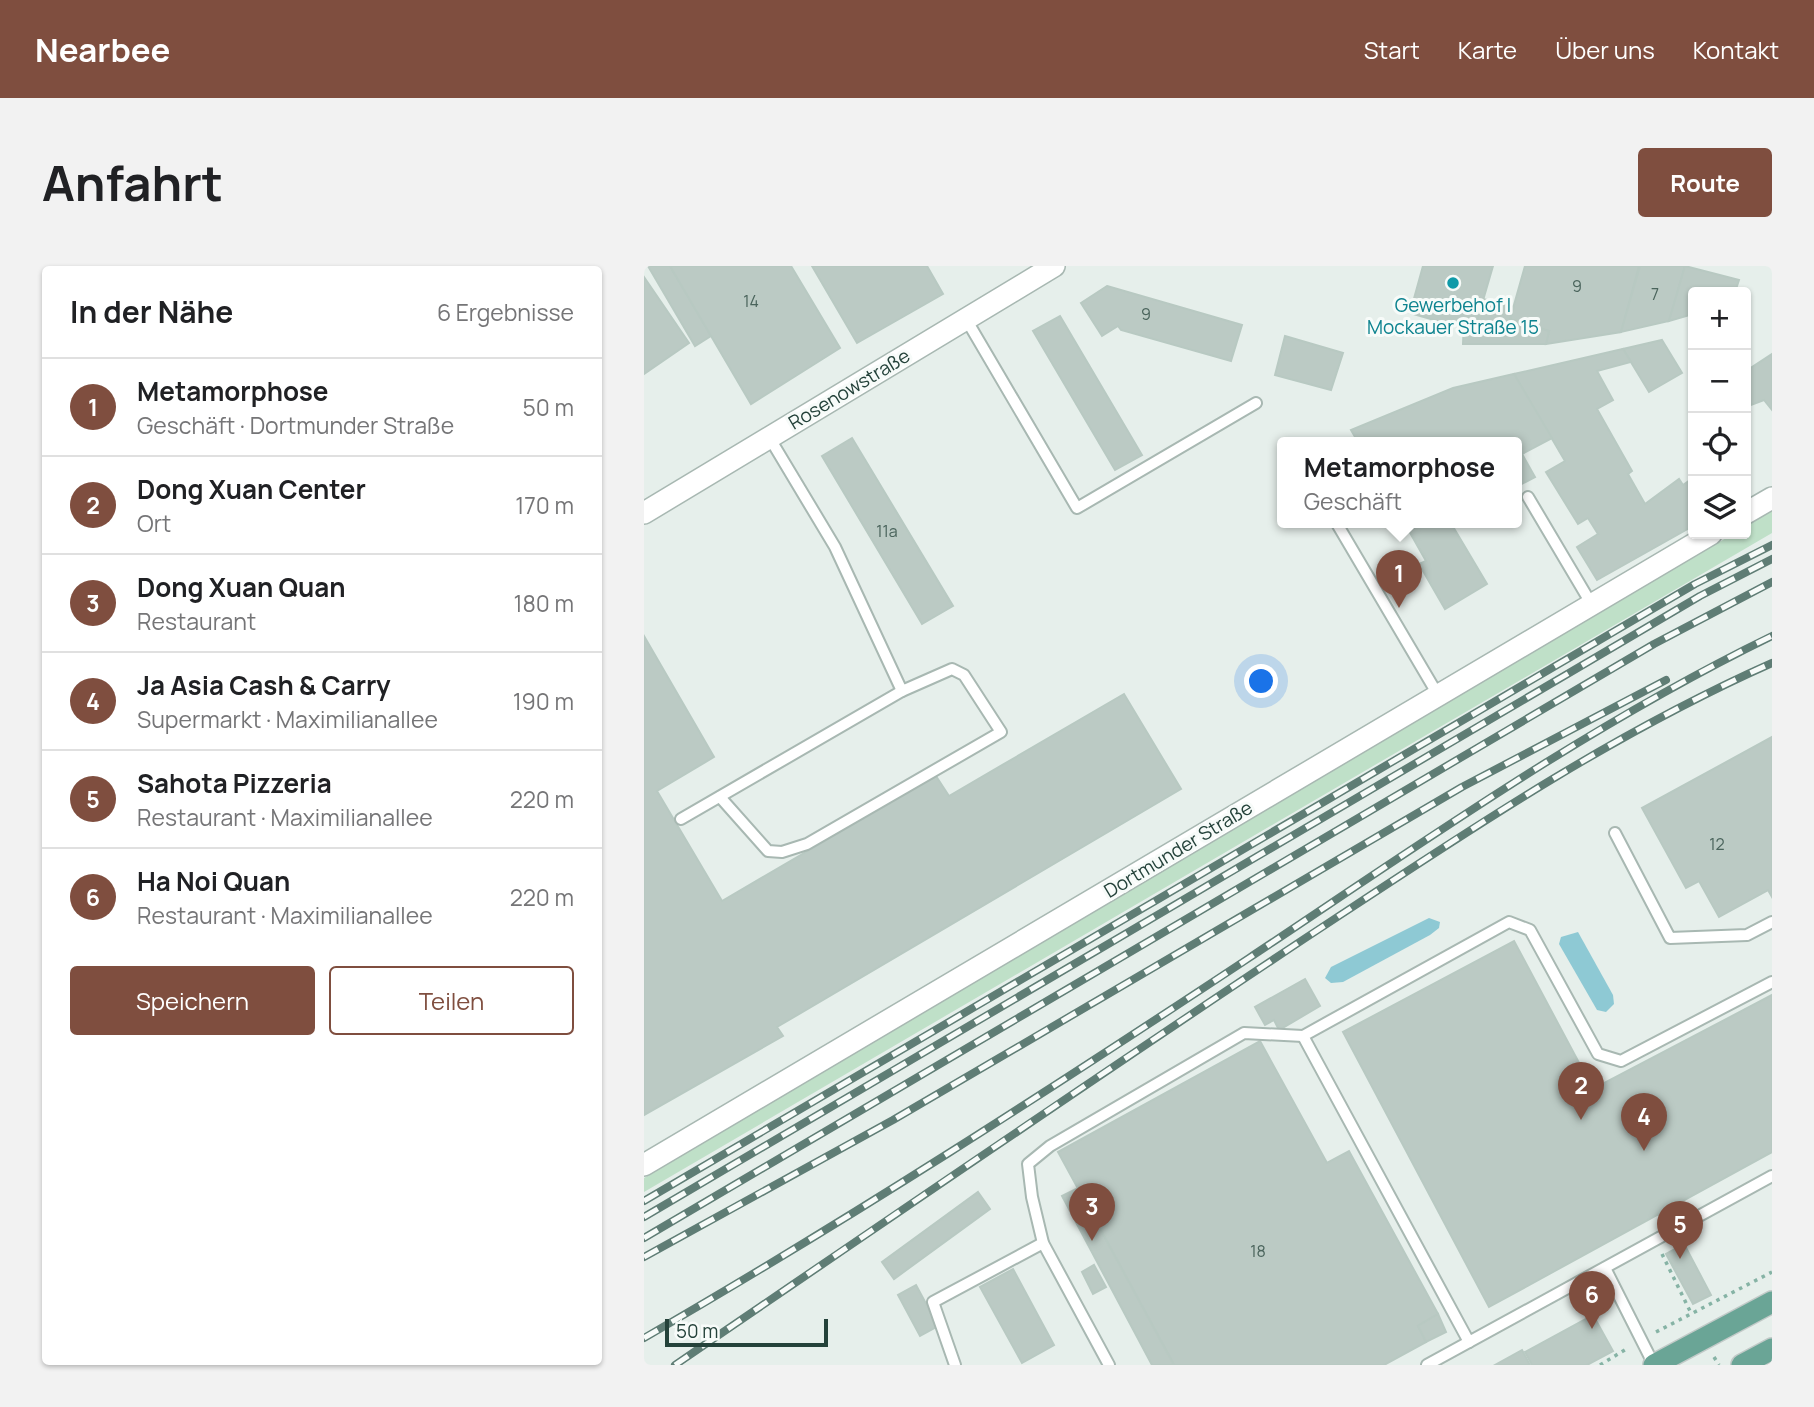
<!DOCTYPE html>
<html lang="de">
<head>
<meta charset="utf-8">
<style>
	:root { --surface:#fff; --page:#f2f2f2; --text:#202124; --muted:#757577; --line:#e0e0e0; --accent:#7f4e3f }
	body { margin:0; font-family:Manrope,sans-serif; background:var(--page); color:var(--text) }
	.controls { position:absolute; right:21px; top:21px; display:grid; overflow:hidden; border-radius:7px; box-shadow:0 2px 5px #0004 }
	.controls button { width:63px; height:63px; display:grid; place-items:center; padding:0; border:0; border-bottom:2px solid var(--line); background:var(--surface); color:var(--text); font:35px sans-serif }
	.scale { position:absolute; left:21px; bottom:18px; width:163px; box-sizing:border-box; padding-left:7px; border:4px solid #24423a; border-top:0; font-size:19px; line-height:24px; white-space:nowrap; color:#24423a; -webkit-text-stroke:5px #f7fbf9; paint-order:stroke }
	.you { position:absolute; left:618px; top:416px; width:24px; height:24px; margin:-18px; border:5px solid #fff; border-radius:50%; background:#1a73e8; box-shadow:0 0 0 10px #1a73e833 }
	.badge { display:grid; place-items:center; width:46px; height:46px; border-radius:50%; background:var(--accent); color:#fff; font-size:23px; font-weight:700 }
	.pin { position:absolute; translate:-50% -58px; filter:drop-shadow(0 2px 4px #0008) }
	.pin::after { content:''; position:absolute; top:37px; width:24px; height:21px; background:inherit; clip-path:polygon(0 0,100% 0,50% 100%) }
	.popup { position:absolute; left:633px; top:171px; width:245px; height:91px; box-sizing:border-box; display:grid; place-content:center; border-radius:7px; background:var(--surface); filter:drop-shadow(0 2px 5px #0005); font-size:23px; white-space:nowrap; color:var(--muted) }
	.popup b { font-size:26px; color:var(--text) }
	.popup::after { content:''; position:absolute; left:50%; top:100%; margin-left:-14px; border:14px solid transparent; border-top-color:var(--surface) }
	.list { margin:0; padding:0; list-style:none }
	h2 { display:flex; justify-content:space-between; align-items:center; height:91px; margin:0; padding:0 28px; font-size:30px }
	h2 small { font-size:23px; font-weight:400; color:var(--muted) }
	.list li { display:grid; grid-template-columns:46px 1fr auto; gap:21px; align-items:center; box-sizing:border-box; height:98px; padding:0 28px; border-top:2px solid var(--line) }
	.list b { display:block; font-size:26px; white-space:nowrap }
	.list p { margin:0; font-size:23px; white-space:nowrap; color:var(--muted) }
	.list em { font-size:23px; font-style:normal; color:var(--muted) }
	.actions { display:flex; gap:14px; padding:21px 28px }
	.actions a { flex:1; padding:16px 0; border:2px solid var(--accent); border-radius:7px; text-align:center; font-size:24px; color:var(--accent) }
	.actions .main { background:var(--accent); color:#fff }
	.icon { flex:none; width:38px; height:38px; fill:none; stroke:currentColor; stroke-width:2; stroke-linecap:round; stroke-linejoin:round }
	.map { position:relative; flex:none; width:1128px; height:1099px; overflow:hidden; border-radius:7px }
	header { display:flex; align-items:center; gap:42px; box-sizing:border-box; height:98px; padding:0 35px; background:var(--accent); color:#fff }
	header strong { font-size:33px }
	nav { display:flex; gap:38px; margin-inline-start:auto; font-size:24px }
	.intro { display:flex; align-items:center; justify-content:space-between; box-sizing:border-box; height:168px; padding:0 42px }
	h1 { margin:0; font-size:49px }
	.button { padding:18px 32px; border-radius:7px; background:var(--accent); color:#fff; font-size:24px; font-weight:700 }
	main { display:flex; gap:42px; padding:0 42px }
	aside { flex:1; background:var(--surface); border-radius:7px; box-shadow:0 2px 5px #0004 }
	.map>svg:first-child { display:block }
	.green { fill:#bfe0c8 }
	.water { fill:#8ec9d4 }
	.building { fill:#bbcac4; stroke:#b8c9c2; stroke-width:2 }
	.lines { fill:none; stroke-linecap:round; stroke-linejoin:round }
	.service-casing { stroke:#a8b8b2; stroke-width:14 }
	.minor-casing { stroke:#a8b8b2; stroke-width:24 }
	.primary-casing { stroke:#c2cac8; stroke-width:24 }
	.path { stroke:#86b3a5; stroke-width:3.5; stroke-dasharray:3.5 5; stroke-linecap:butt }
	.service { stroke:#fff; stroke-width:10 }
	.minor { stroke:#fff; stroke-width:21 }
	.primary { stroke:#6aa596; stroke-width:21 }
	.rail-casing { stroke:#5f7d75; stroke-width:8 }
	.rail { stroke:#f7fbf9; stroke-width:5; stroke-dasharray:16; stroke-linecap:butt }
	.culture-dot { fill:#0f9aa8; stroke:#f7fbf9; stroke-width:2.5 }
	.labels { text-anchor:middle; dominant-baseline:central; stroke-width:6; stroke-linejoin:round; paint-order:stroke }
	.number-label { font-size:16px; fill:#4a645c }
	.culture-label { font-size:19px; fill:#0d838f; stroke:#f7fbf9 }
	.street-label { font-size:19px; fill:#24423a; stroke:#f7fbf9 }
</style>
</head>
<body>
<header>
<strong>Nearbee</strong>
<nav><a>Start</a><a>Karte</a><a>Über uns</a><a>Kontakt</a></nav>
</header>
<div class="intro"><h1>Anfahrt</h1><a class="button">Route</a></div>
<main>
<aside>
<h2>In der Nähe<small>6 Ergebnisse</small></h2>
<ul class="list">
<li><span class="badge">1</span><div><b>Metamorphose</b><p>Geschäft · Dortmunder Straße</p></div><em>50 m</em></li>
<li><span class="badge">2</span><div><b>Dong Xuan Center</b><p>Ort</p></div><em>170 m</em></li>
<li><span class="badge">3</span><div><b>Dong Xuan Quan</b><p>Restaurant</p></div><em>180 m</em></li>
<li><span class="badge">4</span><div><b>Ja Asia Cash &amp; Carry</b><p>Supermarkt · Maximilianallee</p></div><em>190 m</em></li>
<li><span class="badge">5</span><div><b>Sahota Pizzeria</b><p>Restaurant · Maximilianallee</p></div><em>220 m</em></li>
<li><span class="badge">6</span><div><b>Ha Noi Quan</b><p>Restaurant · Maximilianallee</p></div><em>220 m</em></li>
</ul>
<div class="actions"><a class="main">Speichern</a><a>Teilen</a></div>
</aside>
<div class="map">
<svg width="1128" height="1099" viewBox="0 0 1128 1099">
	<rect width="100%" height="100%" fill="#e6efeb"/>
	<polygon class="green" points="1128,244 1128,267 0,926 0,912 1089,268 1102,268 1102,260"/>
	<g class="water">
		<polygon points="785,652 796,656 795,662 786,669 699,716 687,717 681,712 687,701"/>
		<polygon points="934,666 969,729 970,738 962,746 953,744 915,678 917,671"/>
	</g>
	<g class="building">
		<polygon points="4,0 26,0 67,70 51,80"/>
		<polygon points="26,0 147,0 196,82 107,138"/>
		<polygon points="168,0 283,0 299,28 213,77"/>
		<polygon points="779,0 849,0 833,55 797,56 766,47"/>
		<polygon points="881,0 995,0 977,66 902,78 905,65 866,53"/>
		<polygon points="996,0 1041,0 1025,55 977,66"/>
		<polygon points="1041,0 1095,14 1091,26 1049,26 1049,48 1025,55"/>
		<polygon points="0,11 45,77 0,108"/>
		<polygon points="463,20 598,59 587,95 477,64 474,60 458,70 437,37"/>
		<polygon points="839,33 870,41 866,53 905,65 902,78 819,78 820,56 833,55"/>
		<polygon points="416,50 498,189 471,204 389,65"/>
		<polygon points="641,70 699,87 687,124 631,109"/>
		<polygon points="1018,74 1038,107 1005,126 979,83"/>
		<polygon points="979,83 987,96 953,105 969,134 953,143 988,205 984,208 1001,238 1035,213 1039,219 1049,212 1049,260 953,314 933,281 954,268 944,252 934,258 902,206 921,195 870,108"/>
		<polygon points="1128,88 1128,144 1120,134 1104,140 1102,105"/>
		<polygon points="870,108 908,172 878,188 891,211 872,221 872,176 714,176 707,164 809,122"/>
		<polygon points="208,172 309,340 278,358 178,190"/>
		<polygon points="760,256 812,256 808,259 843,318 801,343 775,298 782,295"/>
		<polygon points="0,370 70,491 13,525 78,635 292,510 305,530 480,428 537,523 133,761 139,770 0,849"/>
		<polygon points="1128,471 1128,631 1124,624 1075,651 1055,615 1042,622 998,542"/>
		<polygon points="870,675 949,823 1128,729 1128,886 845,1041 699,766"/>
		<polygon points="661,713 676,740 635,764 630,754 621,759 611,741"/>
		<polygon points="616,775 683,897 705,885 794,1048 774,1060 782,1076 740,1099 530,1099 414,886"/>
		<polygon points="434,922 530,1099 508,1099 418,930"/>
		<polygon points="334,926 346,943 250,1013 238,996"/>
		<polygon points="1040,978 1067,1029 1049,1038 1022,988"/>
		<polygon points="450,999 462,1021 449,1028 438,1006"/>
		<polygon points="369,1003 410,1079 378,1097 336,1021"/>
		<polygon points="272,1019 294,1060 276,1070 254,1029"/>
		<polygon points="794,1048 802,1066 782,1076 774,1060"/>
		<polygon points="949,1049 969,1085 943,1099 888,1099 881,1086"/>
		<polygon points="878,1084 886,1099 851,1099"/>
	</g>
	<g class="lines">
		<defs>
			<g id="service">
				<polyline points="322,53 433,242 612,137"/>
				<polyline points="884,231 948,339"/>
				<polyline points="692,256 794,429"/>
				<polyline points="76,531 124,585 138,586 163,578 357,466 320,409 308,403 258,425 191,281 125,171"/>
				<polyline points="37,553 258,425"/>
				<polyline points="971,567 1026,672 1103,669 1128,656"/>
				<polyline points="961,1002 1010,1099"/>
				<polyline points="825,1076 659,770 865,656 886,664 954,788 977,795 1128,716"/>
				<polyline points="311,1099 289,1036 399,977"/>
				<polyline points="465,1099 399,977 388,931 384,898 406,880 600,767 659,770"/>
				<polyline points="783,1099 1128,910"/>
			</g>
			<g id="minor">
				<polyline points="0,247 410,0"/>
				<polyline points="1102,247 1128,232"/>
				<polyline points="0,899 1067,268"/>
			</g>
			<g id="primary">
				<polyline points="1010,1099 1128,1036"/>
				<polyline points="1098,1099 1128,1083"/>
			</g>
		</defs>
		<use href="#service" class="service-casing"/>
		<use href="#minor" class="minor-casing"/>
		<use href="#primary" class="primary-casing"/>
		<g class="path">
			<polyline points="1018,988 1047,1047"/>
			<polyline points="1012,1066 1128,1006"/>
			<polyline points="1070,1091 1075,1099"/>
			<polyline points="956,1099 984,1082"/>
		</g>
		<use href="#service" class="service"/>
		<use href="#minor" class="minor"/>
		<use href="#primary" class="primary"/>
		<defs>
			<g id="rail">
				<polyline points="0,935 1051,318 1128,279"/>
				<polyline points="0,951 1056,330 1128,293"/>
				<polyline points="0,972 1010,378 1128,316"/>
				<polyline points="0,991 249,854 818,521 1022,414"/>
				<path d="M0 1072C206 953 407 823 605 692 775 579 943 460 1128 370"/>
				<path d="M31 1099C240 956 449 813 660 673 812 573 961 471 1128 397"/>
			</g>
		</defs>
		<use href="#rail" class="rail-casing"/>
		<use href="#rail" class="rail"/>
	</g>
	<circle class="culture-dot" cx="809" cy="17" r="7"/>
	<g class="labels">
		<g class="number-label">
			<text x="933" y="20">9</text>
			<text x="1011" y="28">7</text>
			<text x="107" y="35">14</text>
			<text x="502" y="48">9</text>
			<text x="243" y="265">11a</text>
			<text x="1073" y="578">12</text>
			<text x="614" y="985">18</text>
		</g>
		<g class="culture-label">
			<text x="809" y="39">Gewerbehof |<tspan x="809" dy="22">Mockauer Straße 15</tspan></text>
		</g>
		<g class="street-label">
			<text transform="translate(205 123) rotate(-31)">Rosenowstraße</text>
			<text transform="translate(534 583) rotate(-31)">Dortmunder Straße</text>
		</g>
	</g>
</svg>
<div class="controls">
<button>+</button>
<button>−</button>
<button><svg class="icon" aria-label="locate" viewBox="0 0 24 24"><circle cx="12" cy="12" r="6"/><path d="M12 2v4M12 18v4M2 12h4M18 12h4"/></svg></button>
<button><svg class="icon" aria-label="layers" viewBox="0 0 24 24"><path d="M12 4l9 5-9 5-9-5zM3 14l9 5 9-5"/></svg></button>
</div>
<div class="scale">50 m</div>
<div class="you"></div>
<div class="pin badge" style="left:755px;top:342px">1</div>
<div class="popup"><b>Metamorphose</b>Geschäft</div>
<div class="pin badge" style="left:937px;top:854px">2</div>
<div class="pin badge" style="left:448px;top:975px">3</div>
<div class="pin badge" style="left:1000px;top:885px">4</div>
<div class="pin badge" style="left:1036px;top:993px">5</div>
<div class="pin badge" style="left:948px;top:1063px">6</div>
</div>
</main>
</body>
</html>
